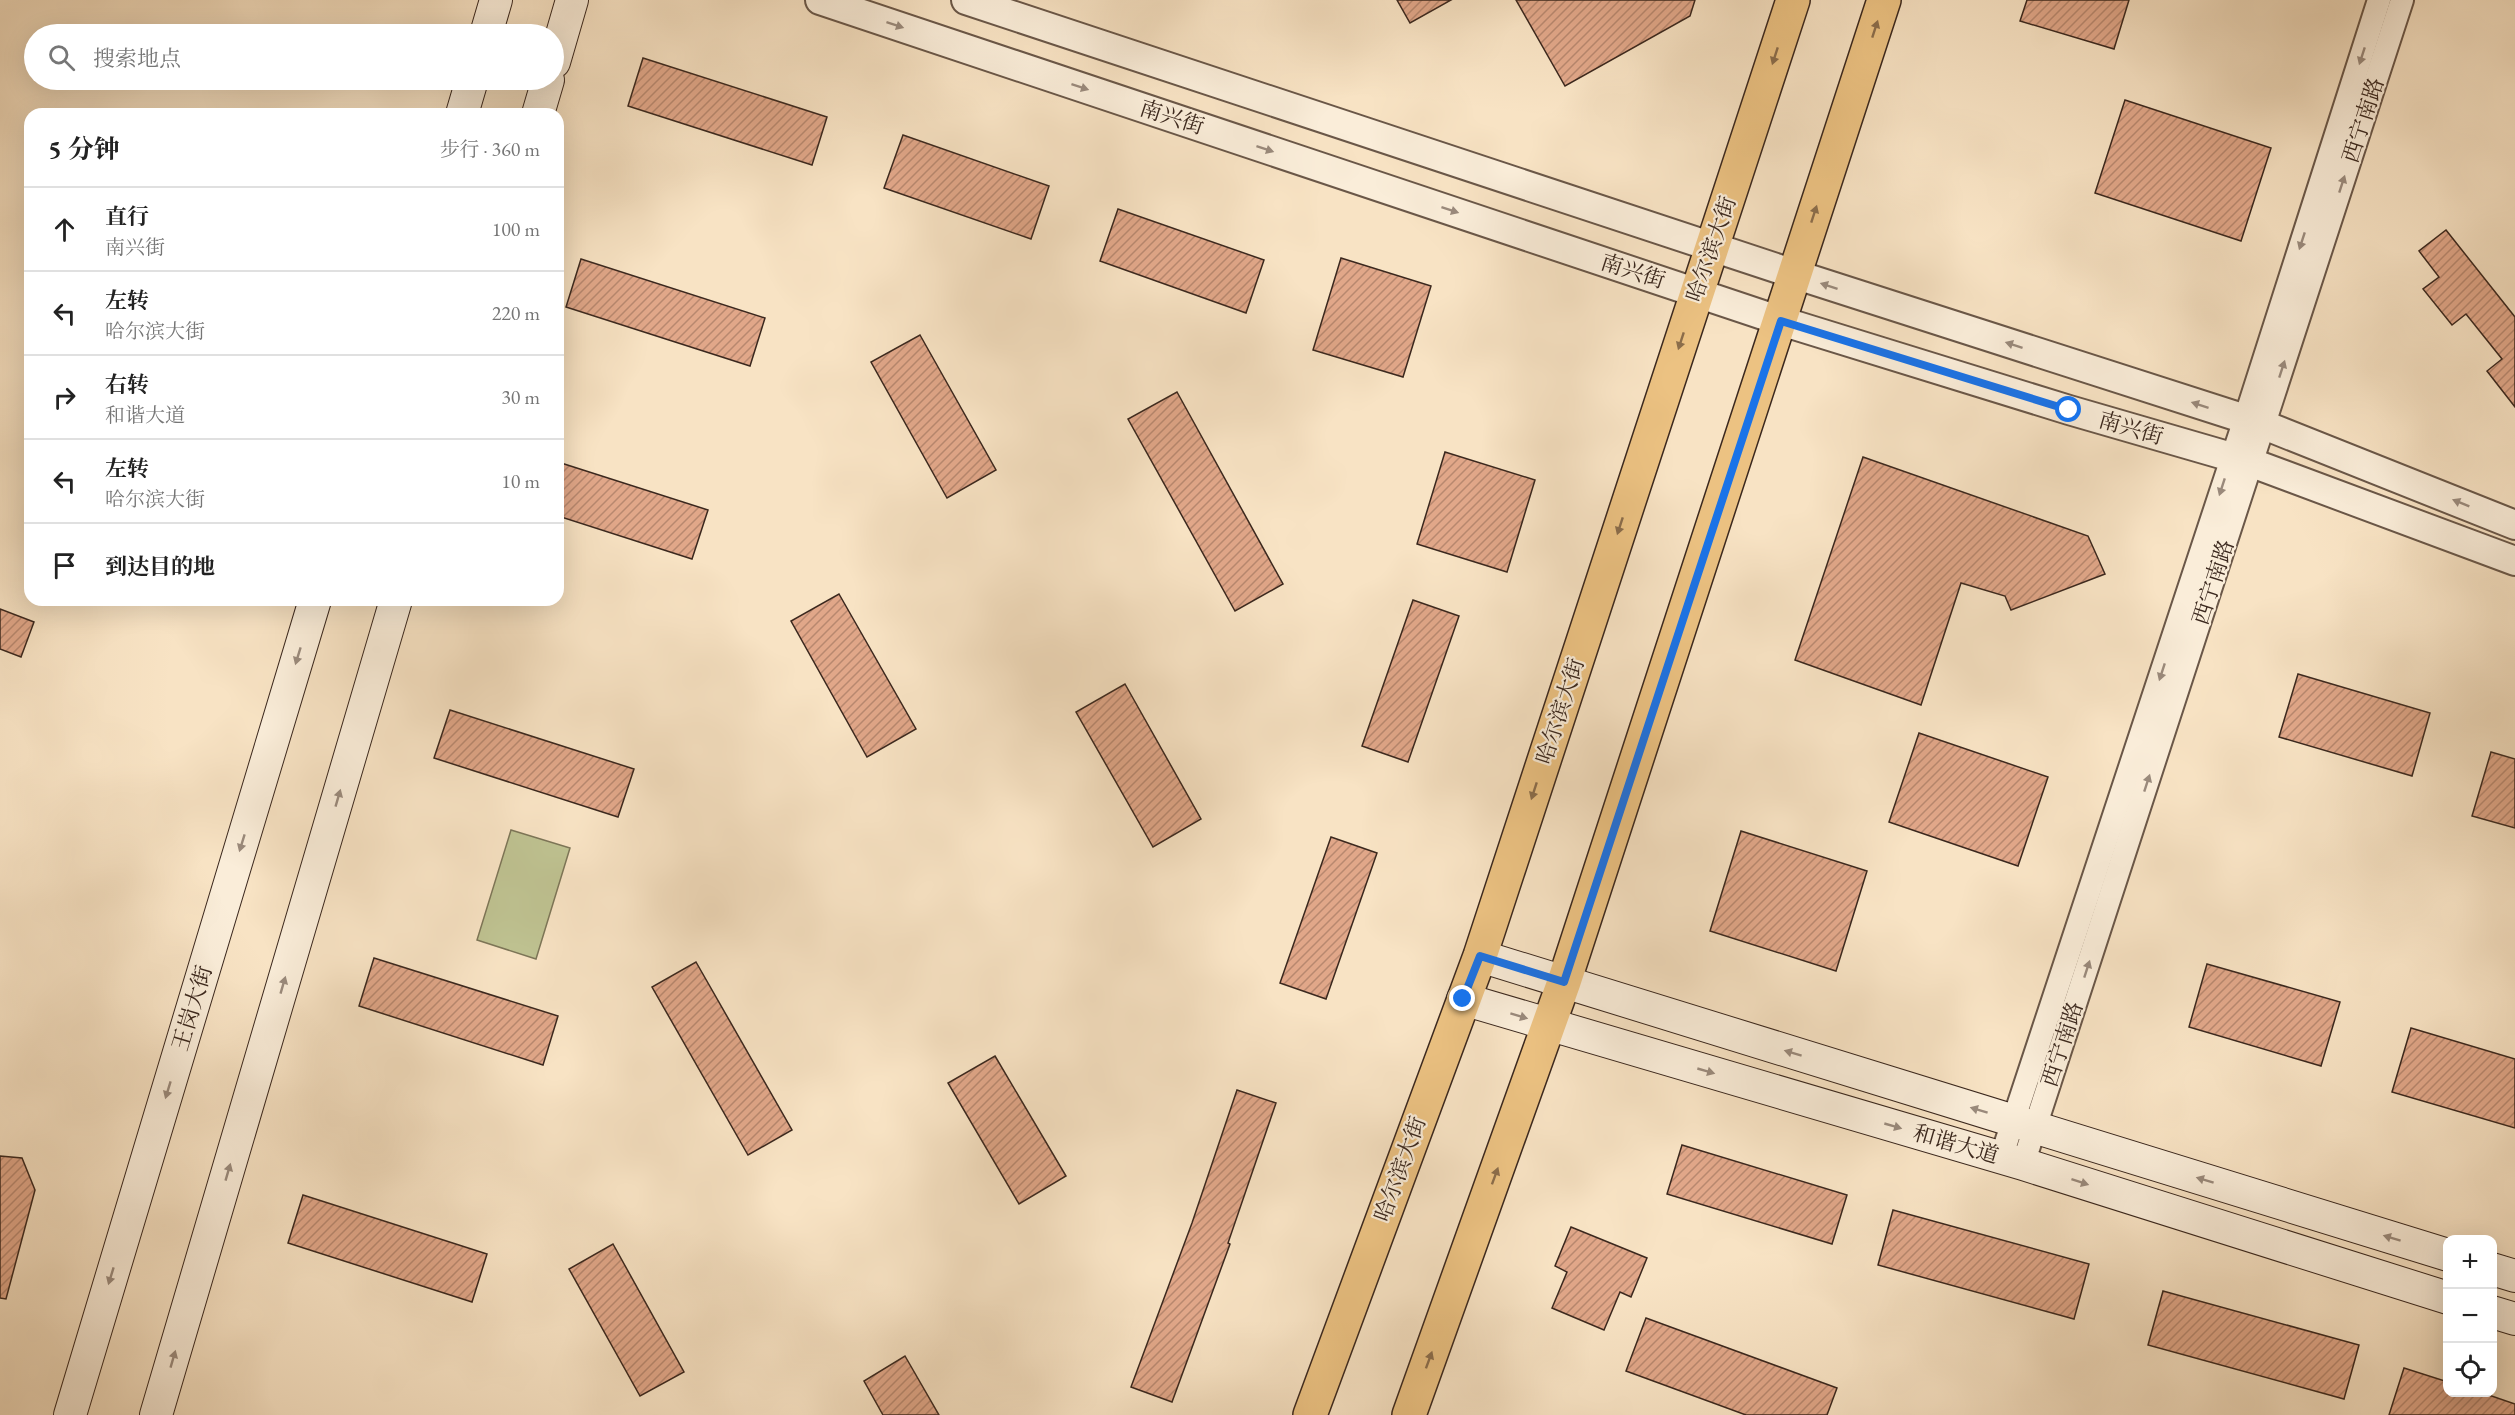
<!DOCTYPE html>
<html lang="zh">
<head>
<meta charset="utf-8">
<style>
	:root { --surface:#fff; --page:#f2f2f2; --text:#222; --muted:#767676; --line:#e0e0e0 }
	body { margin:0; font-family:"EB Garamond","Noto Serif SC",serif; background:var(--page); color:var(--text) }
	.controls { position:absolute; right:18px; bottom:18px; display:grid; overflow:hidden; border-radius:12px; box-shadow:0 6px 24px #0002 }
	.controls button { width:54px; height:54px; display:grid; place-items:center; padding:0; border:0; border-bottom:2px solid var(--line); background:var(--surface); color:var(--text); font:30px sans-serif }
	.stop { position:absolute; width:18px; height:18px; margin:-14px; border:4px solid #1a73e8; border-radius:50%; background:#fff }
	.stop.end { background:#1a73e8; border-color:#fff; box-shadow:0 2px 6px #0008 }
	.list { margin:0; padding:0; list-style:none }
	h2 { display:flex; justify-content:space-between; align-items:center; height:78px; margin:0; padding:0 24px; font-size:26px }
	h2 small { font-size:20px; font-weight:400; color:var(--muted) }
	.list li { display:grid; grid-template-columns:39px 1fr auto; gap:18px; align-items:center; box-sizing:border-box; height:84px; padding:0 24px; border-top:2px solid var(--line) }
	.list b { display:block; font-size:22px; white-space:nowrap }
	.list p { margin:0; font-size:20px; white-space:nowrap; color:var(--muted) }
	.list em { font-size:20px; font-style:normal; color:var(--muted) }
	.icon { flex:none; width:33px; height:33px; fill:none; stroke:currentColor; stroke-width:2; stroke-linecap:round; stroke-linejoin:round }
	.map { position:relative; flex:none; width:2515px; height:1415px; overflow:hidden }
	.search { position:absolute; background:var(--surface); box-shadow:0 6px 24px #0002; left:24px; top:24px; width:540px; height:66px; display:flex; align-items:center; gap:15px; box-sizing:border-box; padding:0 21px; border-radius:33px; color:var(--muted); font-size:22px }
	.panel { position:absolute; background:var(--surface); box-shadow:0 6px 24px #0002; left:24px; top:108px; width:540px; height:498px; border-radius:18px }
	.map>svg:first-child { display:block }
	.grass { fill:#bfc392; stroke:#7d7658; stroke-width:1.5 }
	.building { fill:url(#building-hatch); stroke:#3b281e; stroke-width:1.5 }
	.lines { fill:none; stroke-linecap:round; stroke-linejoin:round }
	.minor-casing { stroke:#6a5748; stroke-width:26 }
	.tertiary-casing { stroke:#6a5748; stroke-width:32 }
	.secondary-casing { stroke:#3b281e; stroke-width:34 }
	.primary-casing { stroke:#3b281e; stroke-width:36 }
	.minor { stroke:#faedd9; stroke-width:22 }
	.tertiary { stroke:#faedd9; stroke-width:28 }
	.secondary { stroke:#faedd9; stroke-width:32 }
	.primary { stroke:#ecc282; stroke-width:33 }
	.oneway { fill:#9a8a7c }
	.oneway2 { fill:#8b6d4b }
	.route { stroke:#1a73e8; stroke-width:8 }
	.labels { text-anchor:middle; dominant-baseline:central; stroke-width:4.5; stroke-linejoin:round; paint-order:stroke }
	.street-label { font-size:22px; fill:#3b281e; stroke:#faedd9 }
</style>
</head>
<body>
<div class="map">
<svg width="2515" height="1415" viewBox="0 0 2515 1415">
	<defs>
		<pattern id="building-hatch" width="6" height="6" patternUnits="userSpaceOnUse" patternTransform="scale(1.5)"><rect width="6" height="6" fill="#e1a789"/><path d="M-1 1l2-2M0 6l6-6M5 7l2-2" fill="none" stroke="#b8886f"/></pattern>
	</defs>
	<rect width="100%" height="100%" fill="#f8e3c4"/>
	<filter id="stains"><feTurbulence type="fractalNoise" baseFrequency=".00333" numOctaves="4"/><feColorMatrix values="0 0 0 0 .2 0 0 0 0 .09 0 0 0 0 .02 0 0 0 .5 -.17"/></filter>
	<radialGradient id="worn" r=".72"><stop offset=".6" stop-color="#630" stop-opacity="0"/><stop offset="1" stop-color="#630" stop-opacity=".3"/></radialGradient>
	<polygon class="grass" points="511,830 570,848 536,959 477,940"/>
	<g class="building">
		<polygon points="1397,0 1451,0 1410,23"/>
		<polygon points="1516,0 1695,0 1690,16 1565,86"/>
		<polygon points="2027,0 2129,0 2114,49 2020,21"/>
		<polygon points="643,58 827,117 812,165 628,106"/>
		<polygon points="2125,100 2271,148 2241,241 2095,193"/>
		<polygon points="903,135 1049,186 1031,239 884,188"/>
		<polygon points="1118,209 1264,260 1246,313 1100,261"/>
		<polygon points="2446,230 2515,317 2515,407 2487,371 2502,359 2466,314 2452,325 2423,289 2439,277 2419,251"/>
		<polygon points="1341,258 1431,286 1403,377 1313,350"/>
		<polygon points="581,259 765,318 750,366 566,307"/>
		<polygon points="920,335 996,470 947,498 871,362"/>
		<polygon points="1177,392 1283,584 1235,611 1128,419"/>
		<polygon points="1445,452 1535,480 1507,572 1417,544"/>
		<polygon points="1863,457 2088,536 2105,574 2011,610 2005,596 1961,583 1921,705 1795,660"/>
		<polygon points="558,462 708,510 692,559 558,516"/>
		<polygon points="839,594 916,729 867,757 791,621"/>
		<polygon points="1413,600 1459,616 1408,762 1362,746"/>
		<polygon points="0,609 34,622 21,657 0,649"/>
		<polygon points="2298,674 2430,713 2412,776 2279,737"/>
		<polygon points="1125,684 1201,819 1153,847 1076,712"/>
		<polygon points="450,710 634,769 618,817 434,758"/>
		<polygon points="1919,733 2048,777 2018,866 1889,822"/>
		<polygon points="2491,752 2515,759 2515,828 2472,816"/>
		<polygon points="1741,831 1867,871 1836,971 1710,931"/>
		<polygon points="1331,837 1377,853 1326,999 1280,983"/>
		<polygon points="374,958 558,1016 543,1065 359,1006"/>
		<polygon points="696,962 792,1130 748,1155 652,987"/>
		<polygon points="2207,964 2340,1002 2321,1066 2189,1027"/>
		<polygon points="2411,1028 2515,1059 2515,1128 2392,1092"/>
		<polygon points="995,1056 1066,1176 1019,1204 948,1083"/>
		<polygon points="1237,1090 1276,1103 1228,1243 1230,1244 1172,1402 1131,1387 1192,1223"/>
		<polygon points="1682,1145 1847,1195 1832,1244 1667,1194"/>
		<polygon points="0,1156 22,1158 35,1190 6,1299 0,1298"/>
		<polygon points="303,1195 487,1254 472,1302 288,1243"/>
		<polygon points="1893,1210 2089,1264 2074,1319 1878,1265"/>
		<polygon points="1571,1227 1647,1258 1631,1297 1620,1292 1604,1330 1552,1308 1567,1272 1555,1266"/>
		<polygon points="613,1244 684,1372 640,1396 569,1269"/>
		<polygon points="2163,1291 2359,1345 2344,1399 2148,1345"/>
		<polygon points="1646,1318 1837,1388 1827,1415 1746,1415 1626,1371"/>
		<polygon points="905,1356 939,1415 883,1415 864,1381"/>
		<polygon points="2404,1368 2448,1382 2448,1392 2480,1392 2515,1404 2515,1415 2389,1415"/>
	</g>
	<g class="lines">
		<defs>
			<g id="minor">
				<polyline points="2001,1158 2245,419 2379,0"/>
				<polyline points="2023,1164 2402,0"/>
			</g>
			<g id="tertiary">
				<polyline points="820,0 1781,321 2069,410 2252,463 2515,561"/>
				<polyline points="966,0 1794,274 2264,425 2515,525"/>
			</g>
			<g id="secondary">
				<polyline points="486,34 496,0"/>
				<polyline points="554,62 572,0"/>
				<polyline points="462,114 472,80"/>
				<polyline points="538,114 548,80"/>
				<polyline points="1480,956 2448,1255"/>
				<polyline points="1463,999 2023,1164 2448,1298"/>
				<polyline points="2492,1269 2515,1276"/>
				<polyline points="2492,1312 2515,1319"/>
				<polyline points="70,1415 315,600"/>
				<polyline points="156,1415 396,600"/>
			</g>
			<g id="primary">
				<polyline points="1310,1415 1480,956 1793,0"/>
				<polyline points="1409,1415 1564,982 1884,0"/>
			</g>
		</defs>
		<use href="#minor" class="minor-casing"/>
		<use href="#tertiary" class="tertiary-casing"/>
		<use href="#secondary" class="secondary-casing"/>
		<use href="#primary" class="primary-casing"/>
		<use href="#minor" class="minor"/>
		<use href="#tertiary" class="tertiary"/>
		<use href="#secondary" class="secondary"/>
		<use href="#primary" class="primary"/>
	</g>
	<defs><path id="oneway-solid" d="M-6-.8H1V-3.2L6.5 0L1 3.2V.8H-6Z" transform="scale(1.5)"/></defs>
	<g class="oneway">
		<use href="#oneway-solid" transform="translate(895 25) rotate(18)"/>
		<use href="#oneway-solid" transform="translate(2362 56) rotate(108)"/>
		<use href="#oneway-solid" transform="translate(1080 87) rotate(18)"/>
		<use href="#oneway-solid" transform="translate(1265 149) rotate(18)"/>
		<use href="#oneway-solid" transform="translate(2342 184) rotate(-72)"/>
		<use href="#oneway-solid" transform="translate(1450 210) rotate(18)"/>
		<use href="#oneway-solid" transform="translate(2302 241) rotate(108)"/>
		<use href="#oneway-solid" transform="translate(1829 286) rotate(-162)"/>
		<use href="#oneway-solid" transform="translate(2014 345) rotate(-162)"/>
		<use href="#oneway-solid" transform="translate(2282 369) rotate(-72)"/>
		<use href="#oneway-solid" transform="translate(2200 405) rotate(-162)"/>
		<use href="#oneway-solid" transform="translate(2222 487) rotate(108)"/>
		<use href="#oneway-solid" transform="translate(2461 503) rotate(-158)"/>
		<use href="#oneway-solid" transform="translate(298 656) rotate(107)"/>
		<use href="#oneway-solid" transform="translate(2162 672) rotate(108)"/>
		<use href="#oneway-solid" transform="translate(2147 783) rotate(-72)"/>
		<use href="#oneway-solid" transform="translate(338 798) rotate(-74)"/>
		<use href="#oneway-solid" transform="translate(242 843) rotate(107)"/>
		<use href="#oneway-solid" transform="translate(2087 969) rotate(-72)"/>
		<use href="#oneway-solid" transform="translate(283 985) rotate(-74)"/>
		<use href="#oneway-solid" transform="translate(1519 1016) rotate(17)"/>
		<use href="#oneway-solid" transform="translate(1793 1053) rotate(-163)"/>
		<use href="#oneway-solid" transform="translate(1706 1071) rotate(16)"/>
		<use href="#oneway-solid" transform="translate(168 1090) rotate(107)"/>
		<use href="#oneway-solid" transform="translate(1979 1110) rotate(-163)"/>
		<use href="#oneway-solid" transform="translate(1893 1126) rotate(16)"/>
		<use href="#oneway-solid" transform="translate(228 1172) rotate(-74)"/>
		<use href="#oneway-solid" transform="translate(2205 1180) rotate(-163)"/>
		<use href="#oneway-solid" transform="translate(2080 1182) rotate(18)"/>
		<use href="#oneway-solid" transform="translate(2392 1238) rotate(-163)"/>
		<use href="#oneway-solid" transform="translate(111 1276) rotate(107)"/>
		<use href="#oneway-solid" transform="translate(173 1359) rotate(-74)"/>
	</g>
	<g class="oneway2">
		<use href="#oneway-solid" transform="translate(1875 29) rotate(-72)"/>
		<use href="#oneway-solid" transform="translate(1775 56) rotate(108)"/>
		<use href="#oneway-solid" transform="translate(1814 214) rotate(-72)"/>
		<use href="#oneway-solid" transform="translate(1681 341) rotate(108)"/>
		<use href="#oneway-solid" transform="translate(1620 526) rotate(108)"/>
		<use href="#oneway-solid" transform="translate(1534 791) rotate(108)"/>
		<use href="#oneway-solid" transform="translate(1495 1176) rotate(-70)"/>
		<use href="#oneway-solid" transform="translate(1429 1360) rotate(-70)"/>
	</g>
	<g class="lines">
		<polyline class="route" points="1463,999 1480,956 1564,982 1781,321 2069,410"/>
	</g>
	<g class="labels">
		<g class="street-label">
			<text transform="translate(1172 117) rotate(18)">南兴街</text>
			<text transform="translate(2363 120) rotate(-72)">西宁南路</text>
			<text transform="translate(1711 249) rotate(-71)">哈尔滨大街</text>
			<text transform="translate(1633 271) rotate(18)">南兴街</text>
			<text transform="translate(2131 428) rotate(16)">南兴街</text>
			<text transform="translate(2213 582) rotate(-72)">西宁南路</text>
			<text transform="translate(1560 711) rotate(-72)">哈尔滨大街</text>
			<text transform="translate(192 1008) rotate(-73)">王岗大街</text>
			<text transform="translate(2062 1044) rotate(-72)">西宁南路</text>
			<text transform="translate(1956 1144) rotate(16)">和谐大道</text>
			<text transform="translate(1400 1169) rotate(-70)">哈尔滨大街</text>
		</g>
	</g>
	<rect width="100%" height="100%" filter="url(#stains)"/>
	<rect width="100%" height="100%" fill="url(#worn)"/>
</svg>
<div class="controls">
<button>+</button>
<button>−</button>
<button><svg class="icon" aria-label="locate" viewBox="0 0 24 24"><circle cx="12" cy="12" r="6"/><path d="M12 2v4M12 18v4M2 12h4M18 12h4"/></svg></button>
</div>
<div class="stop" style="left:2069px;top:410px"></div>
<div class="stop end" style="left:1463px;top:999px"></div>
<div class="search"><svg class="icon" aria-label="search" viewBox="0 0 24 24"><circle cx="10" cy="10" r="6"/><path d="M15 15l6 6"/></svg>搜索地点</div>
<section class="panel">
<h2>5 分钟<small>步行 · 360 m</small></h2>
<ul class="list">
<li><svg class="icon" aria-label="ahead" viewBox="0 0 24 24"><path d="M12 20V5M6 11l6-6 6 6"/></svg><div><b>直行</b><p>南兴街</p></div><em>100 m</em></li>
<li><svg class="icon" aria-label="left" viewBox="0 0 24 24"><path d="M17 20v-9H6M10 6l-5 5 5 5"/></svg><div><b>左转</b><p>哈尔滨大街</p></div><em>220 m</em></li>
<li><svg class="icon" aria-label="right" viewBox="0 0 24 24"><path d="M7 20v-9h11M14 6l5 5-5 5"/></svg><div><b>右转</b><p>和谐大道</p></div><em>30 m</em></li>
<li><svg class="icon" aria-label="left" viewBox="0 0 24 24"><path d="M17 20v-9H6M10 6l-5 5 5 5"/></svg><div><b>左转</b><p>哈尔滨大街</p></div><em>10 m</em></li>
<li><svg class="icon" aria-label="arrive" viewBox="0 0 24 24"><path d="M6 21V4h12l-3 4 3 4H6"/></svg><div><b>到达目的地</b></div></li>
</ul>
</section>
</div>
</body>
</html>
